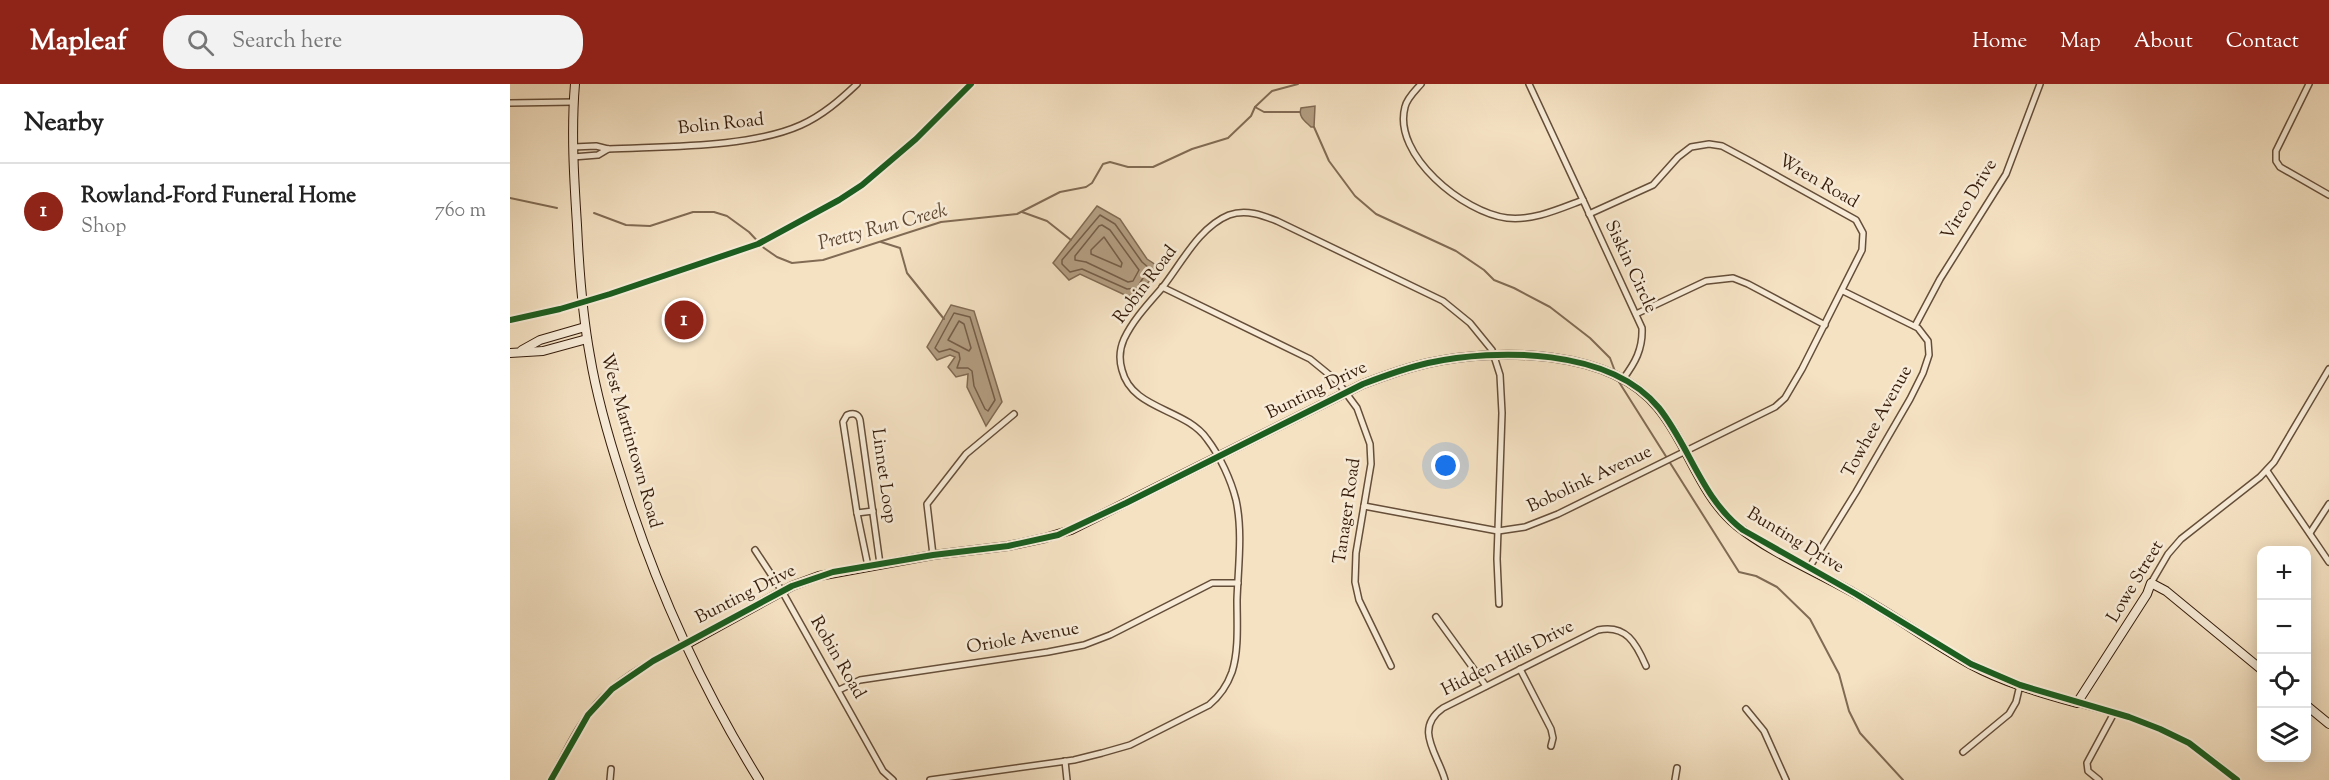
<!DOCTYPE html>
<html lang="en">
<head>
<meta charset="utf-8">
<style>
	:root { --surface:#fff; --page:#f2f2f2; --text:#222; --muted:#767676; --line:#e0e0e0; --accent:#8f2418 }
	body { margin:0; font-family:"Sorts Mill Goudy",serif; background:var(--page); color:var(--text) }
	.controls { position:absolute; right:18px; bottom:18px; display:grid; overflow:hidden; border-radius:12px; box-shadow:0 3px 15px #0003 }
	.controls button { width:54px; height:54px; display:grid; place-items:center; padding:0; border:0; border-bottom:2px solid var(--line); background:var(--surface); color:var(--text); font:30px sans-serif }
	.you { position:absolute; left:936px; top:382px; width:21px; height:21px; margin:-15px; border:4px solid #fff; border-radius:50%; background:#1a73e8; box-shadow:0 0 0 9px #1a73e833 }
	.badge { display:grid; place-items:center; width:39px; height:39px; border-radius:50%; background:var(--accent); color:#fff; font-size:20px; font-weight:700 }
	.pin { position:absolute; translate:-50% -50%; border:3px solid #fff; box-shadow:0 2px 6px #0006 }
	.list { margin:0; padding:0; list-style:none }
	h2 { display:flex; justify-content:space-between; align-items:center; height:78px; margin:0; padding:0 24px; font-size:26px }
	h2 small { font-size:20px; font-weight:400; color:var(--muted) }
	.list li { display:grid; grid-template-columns:39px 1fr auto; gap:18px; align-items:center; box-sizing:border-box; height:96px; padding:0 24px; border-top:2px solid var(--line) }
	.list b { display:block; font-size:22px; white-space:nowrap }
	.list p { margin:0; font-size:20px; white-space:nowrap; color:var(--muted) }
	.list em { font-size:20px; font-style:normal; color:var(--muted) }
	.icon { flex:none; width:33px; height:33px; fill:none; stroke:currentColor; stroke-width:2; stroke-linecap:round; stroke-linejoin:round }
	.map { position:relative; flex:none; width:1819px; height:696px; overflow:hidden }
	header { display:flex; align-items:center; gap:36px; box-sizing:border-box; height:84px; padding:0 30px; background:var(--accent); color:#fff }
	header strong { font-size:28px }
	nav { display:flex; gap:33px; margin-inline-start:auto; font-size:21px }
	.search { width:420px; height:54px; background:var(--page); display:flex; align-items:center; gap:15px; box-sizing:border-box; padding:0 21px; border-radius:24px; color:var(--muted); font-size:22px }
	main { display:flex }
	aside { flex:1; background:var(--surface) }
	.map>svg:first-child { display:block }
	.water { fill:#b49f84; stroke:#816b54; stroke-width:1.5 }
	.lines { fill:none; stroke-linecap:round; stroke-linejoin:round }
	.shore { stroke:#745e48; stroke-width:1.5 }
	.stream { stroke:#816b54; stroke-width:2 }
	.street-casing { stroke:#654e39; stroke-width:8 }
	.secondary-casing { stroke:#351c0b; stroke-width:10 }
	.street { stroke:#f8ecd8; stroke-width:5 }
	.secondary { stroke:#f8ecd8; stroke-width:8 }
	.cycleway-casing { stroke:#f8ecd8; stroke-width:10 }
	.cycleway { stroke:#1b5e20; stroke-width:6 }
	.labels { text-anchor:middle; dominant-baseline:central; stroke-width:5; stroke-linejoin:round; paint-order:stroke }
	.street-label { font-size:18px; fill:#351c0b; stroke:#f8ecd8 }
	.water-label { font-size:20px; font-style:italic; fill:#614a35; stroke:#f8ecd8 }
</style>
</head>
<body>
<header>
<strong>Mapleaf</strong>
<div class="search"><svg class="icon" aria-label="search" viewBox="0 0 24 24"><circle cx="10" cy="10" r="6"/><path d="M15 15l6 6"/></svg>Search here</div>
<nav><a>Home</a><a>Map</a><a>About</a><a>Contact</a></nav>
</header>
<main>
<aside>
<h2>Nearby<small></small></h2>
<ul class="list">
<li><span class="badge">1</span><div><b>Rowland-Ford Funeral Home</b><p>Shop</p></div><em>760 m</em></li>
</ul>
</aside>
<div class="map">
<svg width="1819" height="696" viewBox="0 0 1819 696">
	<rect width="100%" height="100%" fill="#f5e2c3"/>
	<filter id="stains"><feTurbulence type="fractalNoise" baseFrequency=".00333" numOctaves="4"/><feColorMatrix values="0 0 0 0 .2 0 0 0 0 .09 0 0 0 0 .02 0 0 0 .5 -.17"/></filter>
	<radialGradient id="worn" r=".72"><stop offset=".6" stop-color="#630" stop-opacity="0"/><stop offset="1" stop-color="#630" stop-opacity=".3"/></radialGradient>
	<g class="water">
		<path d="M805 22 804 43H801C795 37 788 33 791 24Z"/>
		<polygon points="587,122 610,135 637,175 649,183 631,209 617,212 570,190 559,196 543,179"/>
		<polygon points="441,221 464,227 492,318 476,342 457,303 458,290 446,293 438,283 445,273 440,271 427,276 417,263"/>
	</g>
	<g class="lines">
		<g class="shore">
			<polygon points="590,131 605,140 632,178 639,184 627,204 617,205 572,185 560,188 552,180 552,176"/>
			<polygon points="592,141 600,146 629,186 623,197 618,198 576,178 565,176 565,172 589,142"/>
			<polygon points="594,153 612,179 611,183 581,170 581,166"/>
			<polygon points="444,229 460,233 485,316 478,327 475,325 464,302 462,287 458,284 447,284 450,275 449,269 440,265 429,268 425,264"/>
			<polygon points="449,237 454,240 461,264 459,267 438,256"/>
		</g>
		<g class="stream">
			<polyline points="745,23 754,28 790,28"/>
			<polyline points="804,43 819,77 845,112 866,130 946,167 974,186 984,196 1004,204 1040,223 1080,254 1100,274 1106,290"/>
			<polyline points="0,114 47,124"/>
			<polyline points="512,128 537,137 561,156"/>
			<polyline points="84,129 116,141 140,142 183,128 204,128 217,132 239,148 254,164 267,173 282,179 313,176 431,138 507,130 550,108 576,103 582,99 593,80 600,78 618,83 643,83 682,65 718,54 741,32 745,23 762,7 788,0"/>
			<polyline points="371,158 390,164 397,189 434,235"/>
			<polyline points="1109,298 1229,488 1246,492 1267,503 1300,535 1329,590 1339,627 1350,649 1393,696"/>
		</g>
		<defs>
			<g id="street">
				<path d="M911 0C905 7 897 14 895 23 882 71 954 129 997 134 1023 137 1049 125 1073 116L1019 0"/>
				<polyline points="1799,0 1766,67 1766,77 1770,83 1819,111"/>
				<polyline points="0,19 64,18"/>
				<path d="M63 63 86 62 98 65C155 62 240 64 291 41 313 31 330 16 347 0"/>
				<polyline points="63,73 88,71 98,65"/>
				<path d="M1073 116 1132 244C1133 265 1125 279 1113 295"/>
				<polyline points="652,203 800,275 827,297 847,324 860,360 861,380 846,469 845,498 849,516 881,582"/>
				<polyline points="1126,230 1196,197 1223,194 1238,200 1315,241"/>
				<polyline points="1405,242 1430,195 1496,90 1530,0"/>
				<polyline points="1757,387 1819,478"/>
				<polyline points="854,422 988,447 1015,443 1048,430 1265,323 1275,314 1292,285 1352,166 1353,149 1346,136 1240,77 1212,62 1199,60 1181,63 1168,73 1143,101 1079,130"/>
				<polyline points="347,429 363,427"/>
				<polyline points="1800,449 1819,420"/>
				<polyline points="245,466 272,507 373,687 383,696"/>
				<polyline points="423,471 417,420 456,370 504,330"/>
				<path d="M358 482 347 429 333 338 337 331C343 329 348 329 350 336L370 480"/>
				<polyline points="1299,484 1346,408 1400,315 1413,289 1419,271 1418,257 1408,244 1333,207"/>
				<polyline points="1641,499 1658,470 1671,455 1750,393 1764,378 1819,285"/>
				<polyline points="926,533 976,602"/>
				<polyline points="1010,585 1041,645 1043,654 1041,662"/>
				<polyline points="329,606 350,596 538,568 574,561 600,551 702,499 728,499"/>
				<path d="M1567 619C1605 629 1644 638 1678 659 1695 669 1711 683 1727 696"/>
				<polyline points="1236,625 1254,647 1276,696"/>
				<polyline points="1453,668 1499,630 1506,618 1510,601"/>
				<polyline points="555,677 557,696"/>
				<path d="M41 696C56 668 70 636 93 613 116 590 146 575 175 561"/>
				<polyline points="100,696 101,685"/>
				<path d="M420 696 564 676 592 669 620 661 699 621C710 612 717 602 722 588 729 566 727 539 727 516 728 484 733 448 726 416 721 396 710 372 697 355 675 324 622 326 612 286 609 276 610 264 614 255 623 236 638 220 652 204 671 180 689 143 719 131 736 125 752 131 767 137L933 217 960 239 982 266 990 291 992 329 987 475 989 520"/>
				<path d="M935 696C928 670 903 645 933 624L1088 546C1116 540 1126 559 1136 582"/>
				<polyline points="1165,696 1167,684"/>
				<polyline points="1589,696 1578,687 1577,679 1604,629"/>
			</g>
			<g id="secondary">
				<path d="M65 0C61 47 64 94 67 141 69 185 72 228 80 272 87 314 99 355 112 395 145 501 190 601 249 696"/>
				<polyline points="12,266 30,256 75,243"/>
				<polyline points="0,269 33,267 77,255"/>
				<path d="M175 561 282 502 309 492 423 471 498 462 535 454 561 446 853 300C874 292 895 284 918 279 987 264 1100 264 1148 324 1178 360 1189 410 1226 441 1261 469 1305 487 1344 509 1384 531 1420 558 1460 580 1493 598 1531 609 1567 619L1637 510 1641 499 1656 507 1752 586"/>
				<polyline points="1796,621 1819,640"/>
			</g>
		</defs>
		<use href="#street" class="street-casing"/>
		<use href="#secondary" class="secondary-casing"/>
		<use href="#street" class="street"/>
		<use href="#secondary" class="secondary"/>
		<defs>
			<g id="cycleway">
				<polyline points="0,236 50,225 100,210 248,160 329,116 352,101 406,55 461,0"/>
				<path d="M41 696 78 631 102 605 143 577 282 502 323 488 423 471 498 462 548 451 616 419 853 300C874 292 895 284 918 279 987 264 1100 264 1149 324 1180 363 1192 415 1233 446L1346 510 1461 580 1510 601 1619 633 1650 645 1679 659 1727 696"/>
			</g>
		</defs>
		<use href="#cycleway" class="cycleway-casing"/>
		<use href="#cycleway" class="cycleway"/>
	</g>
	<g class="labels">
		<g class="street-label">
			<text transform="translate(211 41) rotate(-6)">Bolin Road</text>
			<text transform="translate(1308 98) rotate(30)">Wren Road</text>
			<text transform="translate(1460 116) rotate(-59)">Vireo Drive</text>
			<text transform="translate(1120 183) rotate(65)">Siskin Circle</text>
			<text transform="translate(636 201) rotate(-53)">Robin Road</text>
			<text transform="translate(807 307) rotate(-26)">Bunting Drive</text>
			<text transform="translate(1368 338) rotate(-61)">Towhee Avenue</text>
			<text transform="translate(120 357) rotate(74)">West Martintown Road</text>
			<text transform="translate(373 392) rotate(82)">Linnet Loop</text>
			<text transform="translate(1080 396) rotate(-25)">Bobolink Avenue</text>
			<text transform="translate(838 427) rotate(-82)">Tanager Road</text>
			<text transform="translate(1285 457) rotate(31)">Bunting Drive</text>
			<text transform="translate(1626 498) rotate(-59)">Lowe Street</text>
			<text transform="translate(236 511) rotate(-27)">Bunting Drive</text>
			<text transform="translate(513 555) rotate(-10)">Oriole Avenue</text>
			<text transform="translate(327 574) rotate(60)">Robin Road</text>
			<text transform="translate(998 575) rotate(-27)">Hidden Hills Drive</text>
		</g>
		<g class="water-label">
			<text transform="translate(373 144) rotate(-15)">Pretty Run Creek</text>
		</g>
	</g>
	<rect width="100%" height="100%" filter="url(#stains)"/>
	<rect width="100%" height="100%" fill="url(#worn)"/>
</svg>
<div class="controls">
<button>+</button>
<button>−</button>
<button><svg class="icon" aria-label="locate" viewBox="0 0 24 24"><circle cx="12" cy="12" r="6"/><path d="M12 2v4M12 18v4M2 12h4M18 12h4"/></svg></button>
<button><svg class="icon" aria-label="layers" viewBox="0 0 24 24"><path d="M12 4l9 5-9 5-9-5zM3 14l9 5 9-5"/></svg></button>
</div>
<div class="you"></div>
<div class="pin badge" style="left:174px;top:236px">1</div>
</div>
</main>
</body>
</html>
